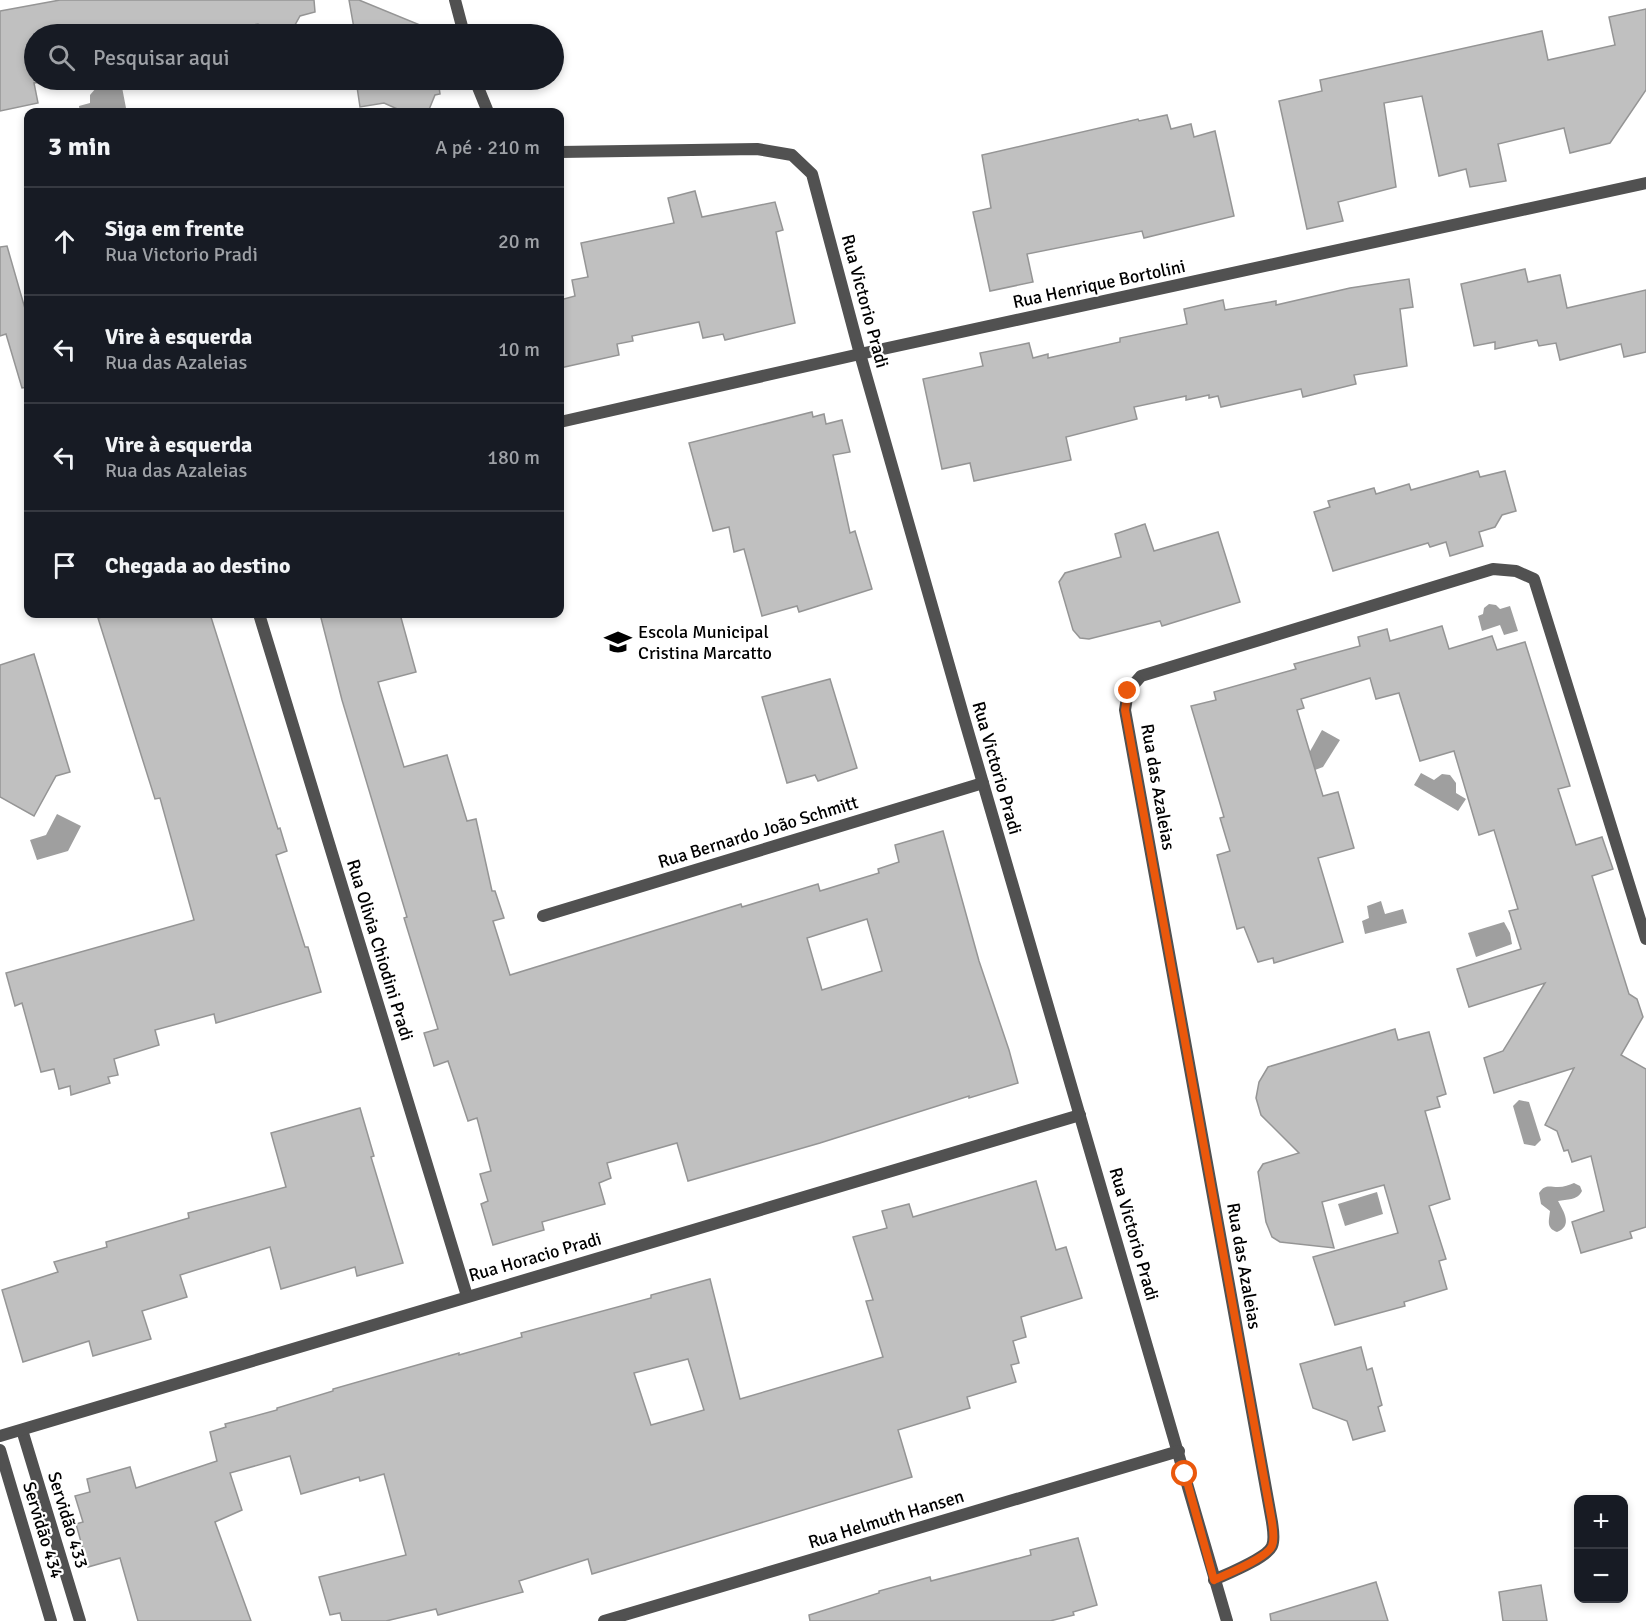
<!DOCTYPE html>
<html lang="pt">
<head>
<meta charset="utf-8">
<style>
	:root { --surface:#171b24; --page:#20242c; --text:#f1f3f6; --muted:#9ea1a6; --line:#363941 }
	body { margin:0; font-family:Signika,sans-serif; background:var(--page); color:var(--text) }
	.controls { position:absolute; right:18px; bottom:18px; display:grid; overflow:hidden; border-radius:12px; box-shadow:0 3px 9px #0003 }
	.controls button { width:54px; height:54px; display:grid; place-items:center; padding:0; border:0; border-bottom:2px solid var(--line); background:var(--surface); color:var(--text); font:30px sans-serif }
	.stop { position:absolute; width:18px; height:18px; margin:-14px; border:4px solid #ea580c; border-radius:50%; background:#fff }
	.stop.end { background:#ea580c; border-color:#fff; box-shadow:0 2px 6px #0008 }
	.list { margin:0; padding:0; list-style:none }
	h2 { display:flex; justify-content:space-between; align-items:center; height:78px; margin:0; padding:0 24px; font-size:26px }
	h2 small { font-size:20px; font-weight:400; color:var(--muted) }
	.list li { display:grid; grid-template-columns:39px 1fr auto; gap:18px; align-items:center; box-sizing:border-box; height:108px; padding:0 24px; border-top:2px solid var(--line) }
	.list b { display:block; font-size:22px; white-space:nowrap }
	.list p { margin:0; font-size:20px; white-space:nowrap; color:var(--muted) }
	.list em { font-size:20px; font-style:normal; color:var(--muted) }
	.icon { flex:none; width:33px; height:33px; fill:none; stroke:currentColor; stroke-width:2; stroke-linecap:round; stroke-linejoin:round }
	.map { position:relative; flex:none; width:1646px; height:1621px; overflow:hidden }
	.search { position:absolute; background:var(--surface); box-shadow:0 3px 9px #0003; left:24px; top:24px; width:540px; height:66px; display:flex; align-items:center; gap:15px; box-sizing:border-box; padding:0 21px; border-radius:33px; color:var(--muted); font-size:22px }
	.panel { position:absolute; background:var(--surface); box-shadow:0 3px 9px #0003; left:24px; top:108px; width:540px; height:510px; border-radius:12px }
	.map>svg:first-child { display:block }
	.water { fill:#9f9f9f }
	.building { fill:#c0c0c0; stroke:#959595; stroke-width:1.5; fill-rule:evenodd }
	.lines { fill:none; stroke-linecap:round; stroke-linejoin:round }
	.street { stroke:#515151; stroke-width:12 }
	.route { stroke:#ea580c; stroke-width:8 }
	.labels { text-anchor:middle; dominant-baseline:central; stroke-width:4.5; stroke-linejoin:round; paint-order:stroke }
	.street-label { font-size:18px; fill:#000; stroke:#fff }
	.poi-label { font-size:18px; fill:#000; stroke:#fff; text-anchor:start }
</style>
</head>
<body>
<div class="map">
<svg width="1646" height="1621" viewBox="0 0 1646 1621">
	<rect width="100%" height="100%" fill="#fff"/>
	<g class="water">
		<polygon points="121,82 126,108 102,112 80,112 79,106 90,103 90,95 96,88"/>
		<polygon points="1489,604 1496,605 1500,609 1510,606 1518,631 1504,635 1500,625 1482,631 1478,616 1483,614 1484,608"/>
		<polygon points="1322,730 1340,740 1323,767 1307,773 1300,769"/>
		<polygon points="1421,773 1434,780 1442,774 1450,775 1456,783 1456,793 1466,799 1458,811 1414,785"/>
		<polygon points="57,814 81,826 68,851 37,860 30,840 46,835"/>
		<polygon points="1381,901 1385,914 1403,909 1407,923 1365,934 1362,921 1369,918 1367,906"/>
		<polygon points="1504,922 1510,933 1512,944 1476,957 1468,933"/>
		<polygon points="1519,1100 1529,1102 1541,1140 1535,1146 1524,1144 1513,1106"/>
		<path d="M1574 1183 1580 1186 1582 1191C1577 1201 1567 1199 1558 1201 1564 1212 1573 1226 1557 1232 1546 1228 1549 1221 1550 1211L1541 1204 1539 1193C1545 1184 1549 1187 1558 1187 1564 1187 1569 1185 1574 1183Z"/>
		<polygon points="1377,1192 1383,1214 1345,1226 1338,1204"/>
	</g>
	<g class="building">
		<polygon points="60,0 314,0 315,12 300,16 290,34 275,34 258,24 223,31 224,34 34,34 34,80 57,80 34,83 38,103 0,111 0,11"/>
		<polygon points="349,0 359,0 420,25 422,34 355,34"/>
		<polygon points="1646,9 1646,90 1610,143 1570,153 1564,128 1498,144 1506,181 1470,187 1466,169 1439,176 1422,96 1384,103 1396,187 1338,202 1343,221 1307,229 1279,101 1322,91 1320,80 1542,31 1548,60 1615,45 1609,17"/>
		<polygon points="356,80 438,80 440,94 435,95 428,112 404,112 384,103 360,107"/>
		<polygon points="1167,115 1171,129 1191,124 1194,137 1215,131 1234,216 1144,238 1142,231 1027,254 1033,282 990,291 973,212 991,208 982,155 1138,119 1139,121"/>
		<polygon points="695,191 702,217 775,202 783,230 776,232 795,323 725,340 723,334 703,338 699,322 632,336 633,341 617,344 619,355 560,368 560,300 575,296 572,280 588,277 581,243 674,223 668,198"/>
		<polygon points="7,246 28,319 28,387 22,388 6,334 0,336 0,247"/>
		<polygon points="1525,269 1528,282 1560,275 1567,308 1646,290 1646,352 1624,357 1621,344 1560,360 1556,343 1539,346 1537,340 1495,349 1495,342 1474,346 1461,284"/>
		<polygon points="1409,279 1413,307 1400,309 1407,366 1354,375 1356,384 1303,397 1301,389 1221,407 1218,396 1209,398 1209,395 1186,400 1186,396 1134,407 1137,419 1066,437 1071,460 974,481 970,463 942,469 923,379 983,366 980,353 1029,343 1033,358 1048,354 1048,358 1120,342 1120,338 1187,324 1184,309 1223,300 1225,310 1276,301 1276,305 1350,288"/>
		<polygon points="812,412 813,417 824,414 826,424 842,420 850,452 833,455 850,533 855,531 872,589 799,612 797,606 762,616 744,549 734,552 729,527 713,531 689,443"/>
		<polygon points="1478,471 1480,477 1505,471 1516,511 1502,515 1495,527 1479,532 1483,546 1450,556 1446,542 1430,547 1428,543 1333,571 1314,512 1330,507 1328,501 1374,488 1376,494 1409,484 1411,490"/>
		<polygon points="1145,524 1154,551 1218,532 1240,602 1162,626 1160,621 1089,639 1080,638 1073,630 1059,582 1065,573 1121,557 1115,534"/>
		<polygon points="113,614 210,614 278,829 280,828 287,851 276,855 305,947 308,947 321,992 216,1023 214,1014 155,1030 159,1045 114,1059 118,1075 108,1077 110,1083 71,1095 70,1086 59,1089 54,1069 41,1072 22,1003 15,1006 6,973 194,920 160,798 155,799 98,618"/>
		<path d="M320 614H400L416 672 378 682 404 767 447 755 467 821 476 819 492 891H495L504 918 493 921 510 975 741 904 742 907 818 884 820 891 879 873 878 869 899 862 895 845 943 831 979 961 1009 1050 1018 1083 969 1098V1096L820 1143 688 1181 677 1143 607 1163 611 1178 599 1183 605 1204 542 1222 544 1230 493 1245 481 1204 488 1201 480 1174 491 1171 477 1118 468 1121 448 1061 434 1066 424 1033 438 1029 404 918 407 917 342 700ZM867 919 882 971 822 990 807 938Z"/>
		<polygon points="1442,626 1449,649 1492,636 1497,650 1525,642 1570,786 1558,789 1576,845 1602,837 1613,869 1592,876 1629,994 1637,999 1643,1017 1621,1055 1646,1069 1646,1227 1630,1232 1632,1238 1581,1253 1572,1222 1604,1211 1591,1156 1572,1162 1568,1150 1564,1151 1557,1131 1545,1125 1574,1068 1494,1093 1484,1058 1503,1051 1545,983 1469,1007 1457,969 1521,949 1509,911 1518,909 1494,830 1479,835 1454,751 1420,761 1399,693 1376,699 1370,678 1301,699 1304,708 1297,710 1323,796 1338,792 1354,848 1318,858 1343,942 1274,963 1273,958 1258,962 1244,927 1237,929 1217,855 1230,851 1220,818 1224,817 1191,706 1216,700 1214,692 1296,669 1294,664 1360,646 1358,637 1387,629 1390,641"/>
		<polygon points="34,654 70,772 56,776 34,816 0,797 0,665"/>
		<polygon points="830,679 857,768 818,781 815,775 787,783 762,697"/>
		<polygon points="1395,1029 1398,1040 1429,1032 1446,1094 1437,1097 1440,1107 1425,1111 1450,1199 1429,1206 1446,1259 1439,1261 1447,1289 1404,1302 1405,1306 1335,1325 1313,1257 1398,1233 1384,1185 1322,1202 1334,1248 1280,1242 1272,1237 1266,1222 1258,1172 1263,1164 1299,1153 1261,1115 1256,1098 1259,1082 1268,1067"/>
		<polygon points="360,1108 374,1156 371,1157 403,1263 357,1276 355,1267 281,1289 270,1247 180,1275 187,1297 142,1311 151,1339 93,1356 89,1341 23,1362 2,1290 58,1272 54,1262 107,1247 106,1242 189,1218 188,1213 286,1187 271,1133"/>
		<path d="M1036 1181 1056 1250 1066 1247 1082 1298 1021 1317 1026 1337 1013 1341 1019 1363 1011 1365 1016 1382 967 1397 970 1408 898 1430 912 1477 592 1574 588 1559 519 1581 523 1592 438 1615 436 1609 386 1621H342L340 1613 330 1615 319 1577 406 1555 384 1474 360 1481 359 1477 301 1494 290 1456 230 1473 242 1510 215 1522 251 1621H138L120 1558 88 1567 76 1524 83 1522 75 1496 90 1492 87 1479 130 1467 136 1488 217 1461 210 1432 226 1427 225 1424 277 1410V1408L333 1391V1389L459 1353V1355L522 1337 521 1333 651 1298V1295L710 1279 740 1399 883 1357 866 1301 873 1300 853 1237 887 1228 882 1211 909 1204 913 1217ZM688 1359 704 1410 651 1425 634 1373Z"/>
		<polygon points="1361,1347 1367,1370 1372,1368 1382,1405 1378,1407 1385,1431 1353,1440 1347,1421 1313,1408 1300,1364"/>
		<polygon points="1078,1538 1097,1605 1073,1612 1074,1615 1050,1621 810,1621 809,1615 879,1593 879,1591 930,1577 931,1581 1031,1555 1030,1550"/>
		<polygon points="1376,1582 1388,1621 1271,1621 1270,1614"/>
		<polygon points="1541,1585 1547,1621 1503,1621 1499,1592"/>
	</g>
	<g class="lines">
		<g class="street">
			<polyline points="455,0 464,34"/>
			<polyline points="475,80 488,112"/>
			<polyline points="560,152 757,149 792,155 812,174 860,354 964,718 1227,1621"/>
			<polyline points="560,422 860,354 1646,183"/>
			<polyline points="259,614 467,1296"/>
			<polyline points="543,916 983,783"/>
			<polyline points="22,1430 80,1621"/>
			<polyline points="0,1436 1080,1115"/>
			<polyline points="0,1450 51,1621"/>
			<path d="M1214 1580C1227 1574 1267 1558 1272 1546 1275 1539 1273 1530 1272 1522L1125 710 1128 691 1141 676 1493 569 1516 571 1534 579 1646 939"/>
			<polyline points="604,1621 1179,1451"/>
		</g>
	</g>
	<g class="lines">
		<path class="route" d="M1128 691 1125 710 1272 1522C1273 1530 1275 1539 1272 1546 1267 1558 1227 1574 1214 1580L1185 1474"/>
	</g>
	<defs>
		<symbol id="school-bare" viewBox="-9 -9 18 18"><path d="M0-5L7-2L0 1L-7-2ZM-4 1L0 2.5L4 1V4Q0 6-4 4Z" fill="#000" stroke="#fff" stroke-width="2.5" paint-order="stroke"/></symbol>
	</defs>
	<g fill-rule="evenodd">
		<use href="#school-bare" x="599" y="623" width="38" height="38"/>
	</g>
	<g class="labels">
		<g class="street-label">
			<text transform="translate(1099 284) rotate(-12)">Rua Henrique Bortolini</text>
			<text transform="translate(865 301) rotate(75)">Rua Victorio Pradi</text>
			<text transform="translate(997 768) rotate(74)">Rua Victorio Pradi</text>
			<text transform="translate(1158 787) rotate(80)">Rua das Azaleias</text>
			<text transform="translate(758 832) rotate(-17)">Rua Bernardo João Schmitt</text>
			<text transform="translate(380 950) rotate(73)">Rua Olivia Chiodini Pradi</text>
			<text transform="translate(1134 1234) rotate(74)">Rua Victorio Pradi</text>
			<text transform="translate(535 1257) rotate(-16)">Rua Horacio Pradi</text>
			<text transform="translate(1244 1266) rotate(80)">Rua das Azaleias</text>
			<text transform="translate(886 1519) rotate(-17)">Rua Helmuth Hansen</text>
			<text transform="translate(68 1520) rotate(73)">Servidão 433</text>
			<text transform="translate(43 1530) rotate(73)">Servidão 434</text>
		</g>
		<g class="poi-label">
			<text x="638" y="632">Escola Municipal<tspan x="638" dy="21">Cristina Marcatto</tspan></text>
		</g>
	</g>
</svg>
<div class="controls">
<button>+</button>
<button>−</button>
</div>
<div class="stop" style="left:1185px;top:1474px"></div>
<div class="stop end" style="left:1128px;top:691px"></div>
<div class="search"><svg class="icon" aria-label="search" viewBox="0 0 24 24"><circle cx="10" cy="10" r="6"/><path d="M15 15l6 6"/></svg>Pesquisar aqui</div>
<section class="panel">
<h2>3 min<small>A pé · 210 m</small></h2>
<ul class="list">
<li><svg class="icon" aria-label="ahead" viewBox="0 0 24 24"><path d="M12 20V5M6 11l6-6 6 6"/></svg><div><b>Siga em frente</b><p>Rua Victorio Pradi</p></div><em>20 m</em></li>
<li><svg class="icon" aria-label="left" viewBox="0 0 24 24"><path d="M17 20v-9H6M10 6l-5 5 5 5"/></svg><div><b>Vire à esquerda</b><p>Rua das Azaleias</p></div><em>10 m</em></li>
<li><svg class="icon" aria-label="left" viewBox="0 0 24 24"><path d="M17 20v-9H6M10 6l-5 5 5 5"/></svg><div><b>Vire à esquerda</b><p>Rua das Azaleias</p></div><em>180 m</em></li>
<li><svg class="icon" aria-label="arrive" viewBox="0 0 24 24"><path d="M6 21V4h12l-3 4 3 4H6"/></svg><div><b>Chegada ao destino</b></div></li>
</ul>
</section>
</div>
</body>
</html>
